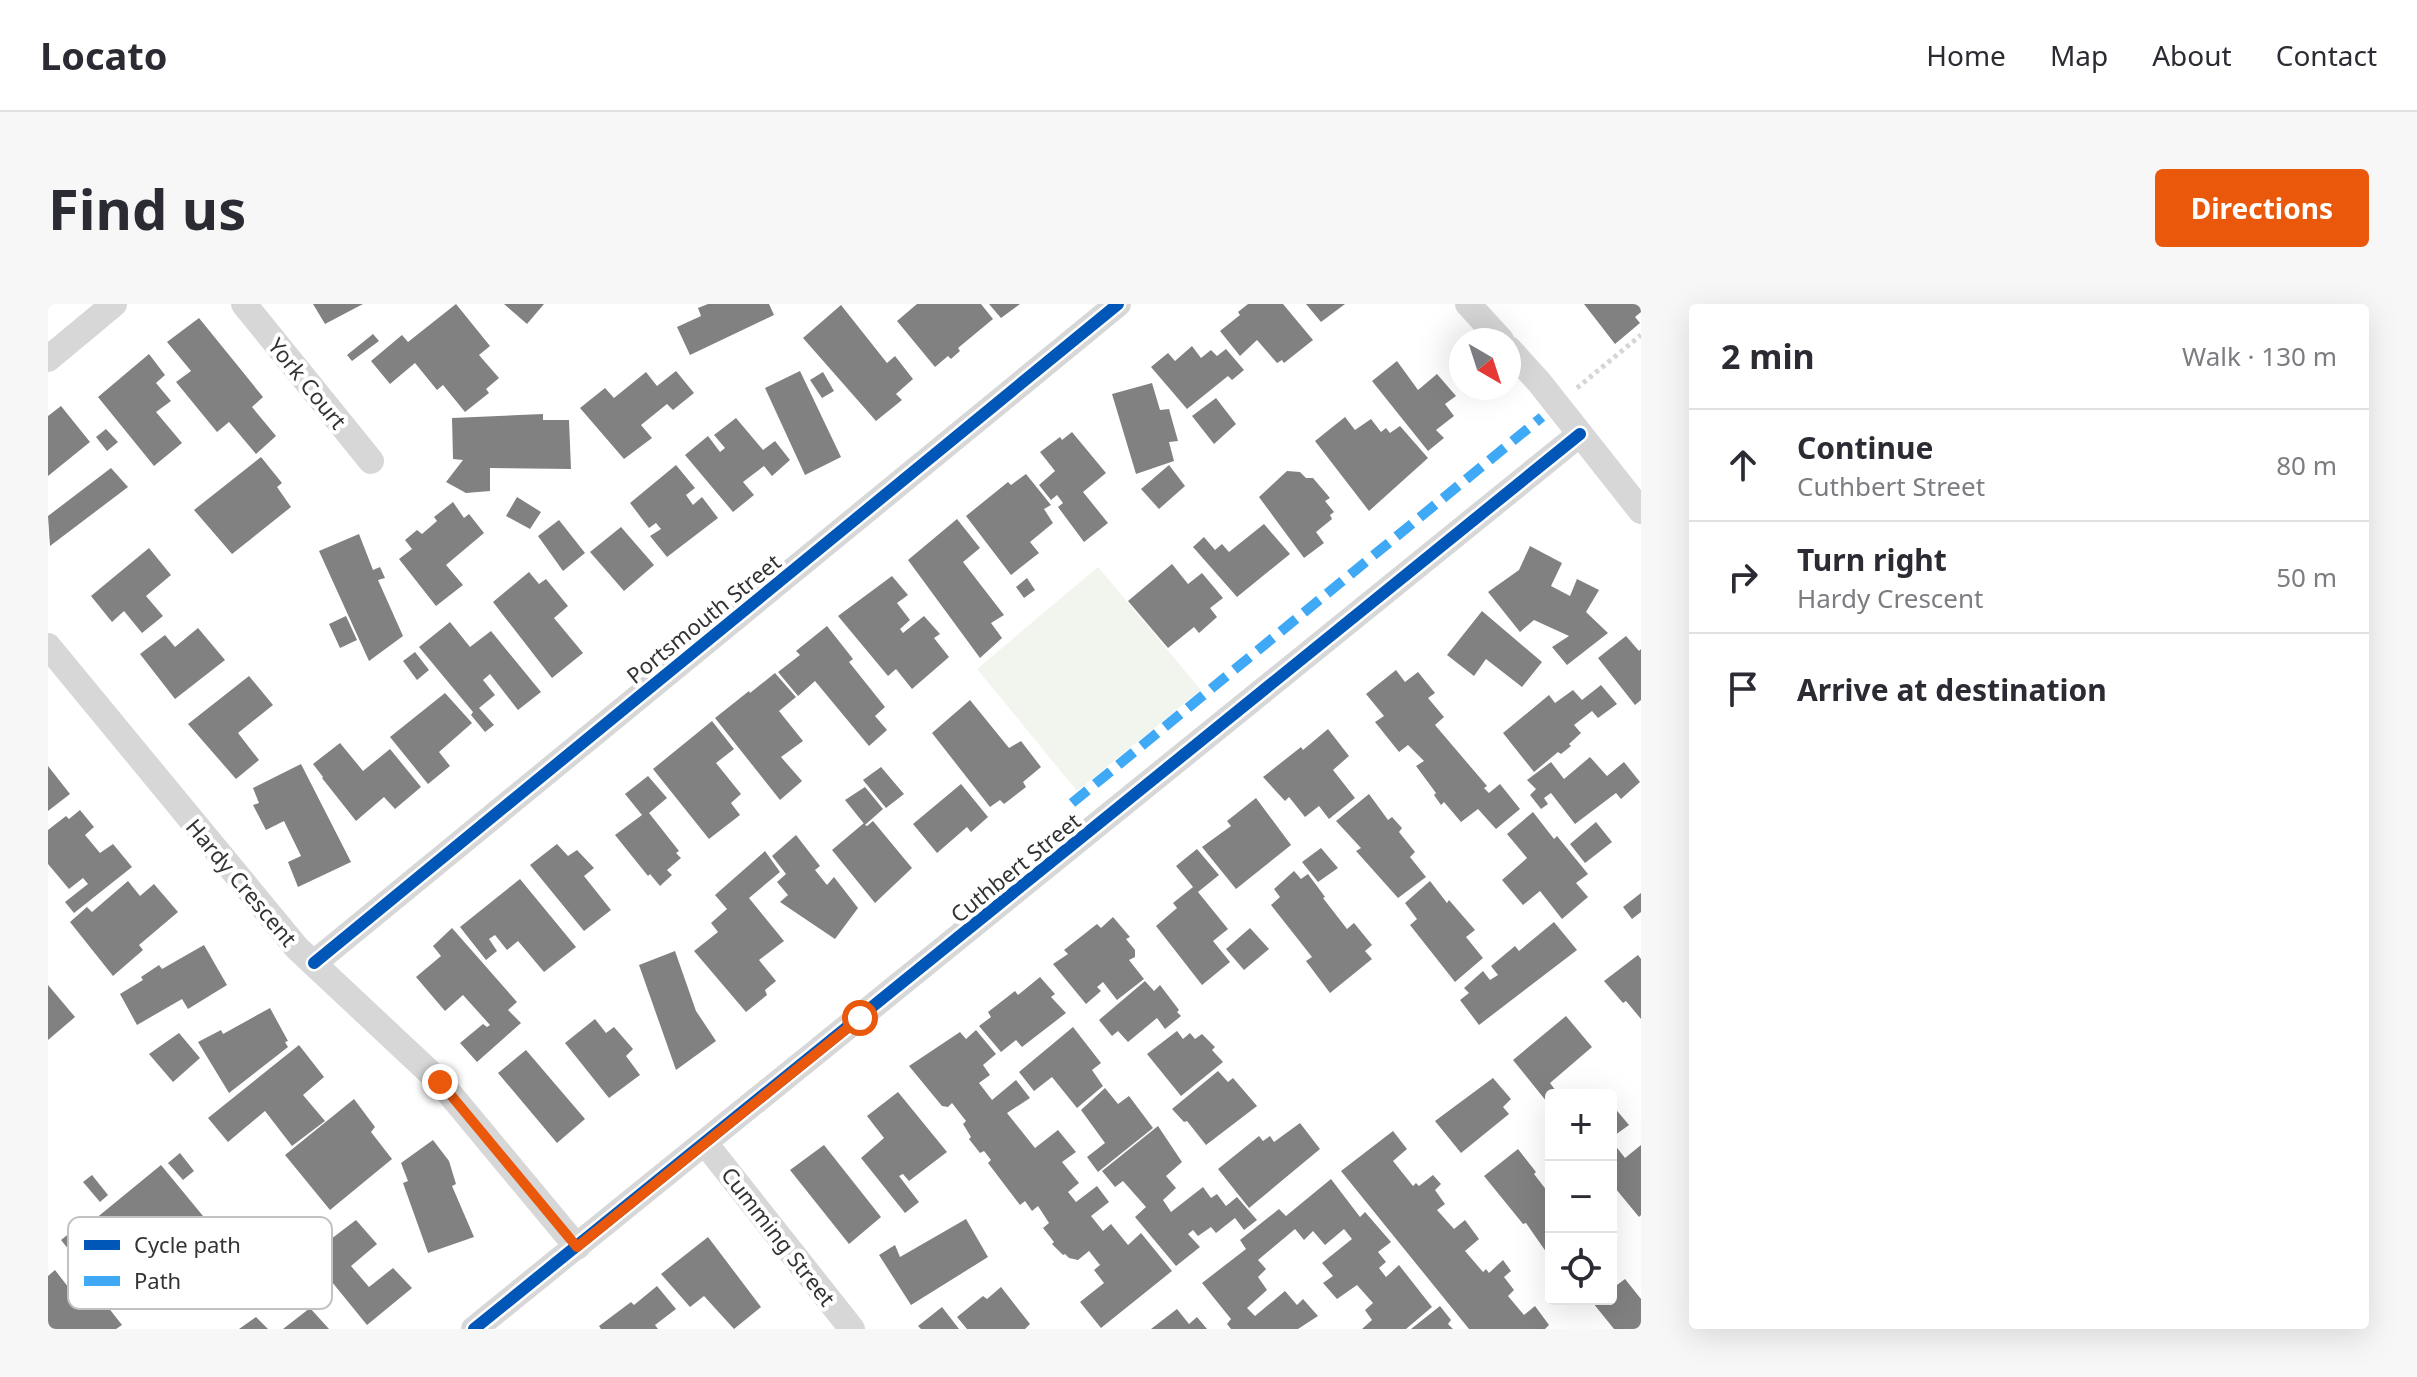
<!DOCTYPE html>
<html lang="en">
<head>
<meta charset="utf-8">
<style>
	:root { --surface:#fff; --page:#f7f7f7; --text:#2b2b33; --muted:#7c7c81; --line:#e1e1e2; --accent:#ea580c }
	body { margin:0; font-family:"Noto Sans",sans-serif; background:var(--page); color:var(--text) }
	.controls { position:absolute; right:24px; bottom:24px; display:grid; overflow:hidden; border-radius:8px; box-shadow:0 8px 32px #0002 }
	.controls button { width:72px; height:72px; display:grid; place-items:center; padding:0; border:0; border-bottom:2px solid var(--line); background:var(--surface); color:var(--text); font:40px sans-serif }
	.compass { position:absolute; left:1401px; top:24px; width:72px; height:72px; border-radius:50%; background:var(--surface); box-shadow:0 8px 32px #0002; rotate:141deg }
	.stop { position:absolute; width:24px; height:24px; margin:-18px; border:6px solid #ea580c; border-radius:50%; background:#fff }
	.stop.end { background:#ea580c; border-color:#fff; box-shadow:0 2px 8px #0008 }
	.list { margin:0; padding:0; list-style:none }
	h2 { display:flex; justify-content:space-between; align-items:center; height:104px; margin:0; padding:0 32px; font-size:34px }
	h2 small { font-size:26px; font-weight:400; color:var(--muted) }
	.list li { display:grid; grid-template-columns:52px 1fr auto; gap:24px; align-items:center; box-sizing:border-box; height:112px; padding:0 32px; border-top:2px solid var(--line) }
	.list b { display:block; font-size:30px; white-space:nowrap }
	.list p { margin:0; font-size:26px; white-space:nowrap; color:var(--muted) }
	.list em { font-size:26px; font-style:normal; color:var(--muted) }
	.icon { flex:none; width:44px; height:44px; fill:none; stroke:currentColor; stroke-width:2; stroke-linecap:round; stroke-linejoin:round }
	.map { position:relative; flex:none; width:1593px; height:1025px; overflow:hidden; border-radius:8px }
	header { display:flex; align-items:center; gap:48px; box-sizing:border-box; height:112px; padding:0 40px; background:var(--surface); border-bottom:2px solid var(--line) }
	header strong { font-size:38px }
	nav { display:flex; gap:44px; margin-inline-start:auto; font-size:28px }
	.intro { display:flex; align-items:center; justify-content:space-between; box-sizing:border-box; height:192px; padding:0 48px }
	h1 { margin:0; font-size:56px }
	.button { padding:20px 36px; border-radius:8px; background:var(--accent); color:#fff; font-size:28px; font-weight:700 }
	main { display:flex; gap:48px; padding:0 48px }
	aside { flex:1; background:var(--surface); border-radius:8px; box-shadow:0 8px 32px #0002 }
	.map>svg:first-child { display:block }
	.green { fill:#f1f5ed }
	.building { fill:#818181 }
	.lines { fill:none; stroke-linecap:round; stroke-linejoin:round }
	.path { stroke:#d6d6d6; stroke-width:5; stroke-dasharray:4 4; stroke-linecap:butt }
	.minor { stroke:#d7d7d7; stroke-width:26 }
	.quiet { stroke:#3fa9f5; stroke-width:10; stroke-dasharray:20 10; stroke-linecap:butt }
	.cycleway-casing { stroke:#fff; stroke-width:17 }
	.cycleway { stroke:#0057b8; stroke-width:12 }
	.route { stroke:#ea580c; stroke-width:10 }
	.labels { text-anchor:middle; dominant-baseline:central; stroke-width:8; stroke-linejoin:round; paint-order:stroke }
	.street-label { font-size:22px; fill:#333; stroke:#fff }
	.key { fill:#fff; stroke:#c2c2c2; stroke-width:2 }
	.key-label { font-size:22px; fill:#333 }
</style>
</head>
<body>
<header>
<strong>Locato</strong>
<nav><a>Home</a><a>Map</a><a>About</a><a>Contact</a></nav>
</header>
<div class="intro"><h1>Find us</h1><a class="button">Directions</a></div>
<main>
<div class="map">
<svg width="1593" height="1025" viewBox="0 0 1593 1025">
	<rect width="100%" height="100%" fill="#fff"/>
	<polygon class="green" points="1050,263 1153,386 1029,487 929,365"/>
	<g class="building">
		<polygon points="265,0 315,0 277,20"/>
		<polygon points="408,0 442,42 431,51 451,74 438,85 441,89 417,108 395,81 389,86 367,59 342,80 323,57 354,31 360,38"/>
		<polygon points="456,0 496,0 479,20"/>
		<polygon points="660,0 721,0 726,11 642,51 629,23 653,12 650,4"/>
		<polygon points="869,0 933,0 945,15 910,44 912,47 903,55 900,52 887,63 849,17"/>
		<polygon points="941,0 972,0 953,14"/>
		<polygon points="1200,0 1235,0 1265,36 1236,59 1234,56 1229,59 1209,36 1192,52 1172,27 1192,11 1190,8"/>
		<polygon points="1258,0 1297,0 1273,18"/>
		<polygon points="1536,0 1593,0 1593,8 1587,13 1592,19 1567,40"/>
		<polygon points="793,1 839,59 847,52 865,75 848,90 854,96 828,117 755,34"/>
		<polygon points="151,14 215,93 204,103 228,132 208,150 181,118 169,128 128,78 143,67 119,38"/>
		<polygon points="325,30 331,37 304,57 299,51"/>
		<polygon points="1144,42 1153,54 1163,46 1169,52 1178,45 1196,66 1184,76 1180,72 1139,105 1103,63 1120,49 1127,57"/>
		<polygon points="101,50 117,71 108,79 123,97 108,108 134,139 106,162 50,93"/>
		<polygon points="1349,57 1370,86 1389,70 1408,92 1397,100 1406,112 1388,126 1396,134 1380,147 1324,77"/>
		<polygon points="628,67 646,89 625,106 619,100 593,121 604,134 576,155 532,104 557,84 566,94 598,68 609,82"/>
		<polygon points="752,67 793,153 757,171 717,84"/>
		<polygon points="775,68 786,87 774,94 762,76"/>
		<polygon points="1104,79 1112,106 1121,105 1130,137 1121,138 1126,157 1088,170 1064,90"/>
		<polygon points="1168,94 1188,120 1166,140 1144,112"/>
		<polygon points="13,102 42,138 0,172 0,112"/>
		<polygon points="495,110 495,116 521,116 523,165 442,164 442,187 418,189 398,178 415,156 405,155 404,114"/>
		<polygon points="1297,113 1307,126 1323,115 1333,128 1338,124 1342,129 1352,122 1380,154 1321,207 1267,137"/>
		<polygon points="688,114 715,146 727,137 742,156 724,172 716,162 695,178 706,191 685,208 637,151 660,132 672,148 677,144 666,131"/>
		<polygon points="58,125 70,138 59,147 48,133"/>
		<polygon points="1024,128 1058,169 1035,188 1060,219 1036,238 1010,203 1015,199 1009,191 1003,196 991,181 1007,167 992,148 1012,133 1014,136"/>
		<polygon points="213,153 234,179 229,183 243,203 184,250 146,206"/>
		<polygon points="628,161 647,184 638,191 645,201 654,193 670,214 619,253 602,232 613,225 608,219 601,224 582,199"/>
		<polygon points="1121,161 1137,182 1111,205 1093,185"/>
		<polygon points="63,164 80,183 2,242 0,212"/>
		<polygon points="1239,167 1252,168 1258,174 1265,174 1282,194 1277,197 1286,208 1282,211 1284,215 1268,228 1276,239 1256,254 1211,193"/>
		<polygon points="978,170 1003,201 996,205 1005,219 982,238 991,249 963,271 918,212 960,178 963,181"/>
		<polygon points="469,193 493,208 482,225 458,212"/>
		<polygon points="405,198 416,214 421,210 436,229 398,261 415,281 388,302 351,255 364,245 357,236 369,226 374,230 389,217 386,213"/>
		<polygon points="909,215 932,244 915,258 956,311 943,319 954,334 932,354 860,256"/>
		<polygon points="511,216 537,249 515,267 490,232"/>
		<polygon points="1216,220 1242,250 1189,293 1145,243 1156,233 1167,246 1174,240 1181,248"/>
		<polygon points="573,223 606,261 576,287 542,248"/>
		<polygon points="311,230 325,266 332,263 337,274 330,276 355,332 321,357 271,247"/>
		<polygon points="1482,242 1514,259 1503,282 1522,292 1529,275 1551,286 1538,308 1560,329 1519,361 1504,343 1521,332 1486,316 1472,328 1440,288 1471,266"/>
		<polygon points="101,244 123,271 98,292 115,312 94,329 76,307 64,318 43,292"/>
		<polygon points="1124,260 1140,280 1154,269 1175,294 1162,304 1169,313 1151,329 1146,323 1120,344 1080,297"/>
		<polygon points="481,268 491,280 498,275 520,302 506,314 535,349 504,374 445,298"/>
		<polygon points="844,272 860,291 849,299 862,316 852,325 855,329 876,312 892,330 886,334 901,353 864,385 848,365 840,372 790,312"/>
		<polygon points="979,274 987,286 976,294 968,283"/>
		<polygon points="1434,307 1494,358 1474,383 1438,355 1426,372 1399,351"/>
		<polygon points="298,312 309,336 292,344 281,320"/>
		<polygon points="402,318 422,343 443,327 493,388 470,406 442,370 435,376 447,391 431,404 446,421 437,428 423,411 425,408 371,343"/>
		<polygon points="779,322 805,355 801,358 837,403 827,412 839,426 821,442 767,377 750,392 730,368 752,351 748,347"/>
		<polygon points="150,324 177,356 127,395 92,350 117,331 127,343"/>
		<polygon points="1578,332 1591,347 1593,345 1593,396 1587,401 1550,354"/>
		<polygon points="367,348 381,366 369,376 355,357"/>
		<polygon points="1348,366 1357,378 1370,368 1387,389 1380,394 1396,413 1387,421 1439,482 1436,484 1441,489 1452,480 1472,505 1448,525 1430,505 1413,518 1396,498 1393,501 1386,491 1388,489 1368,462 1376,457 1360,441 1351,448 1327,418 1336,412 1318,390"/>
		<polygon points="727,369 748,393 731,407 755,437 733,453 754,477 732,496 667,414 701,387 702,389"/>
		<polygon points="201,372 225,401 190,429 211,456 188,475 140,420"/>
		<polygon points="1553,381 1569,400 1550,414 1544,407 1526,421 1533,429 1521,440 1523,442 1513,450 1510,448 1486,468 1455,429 1501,391 1507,399 1525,386 1534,396"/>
		<polygon points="397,389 424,419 391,448 402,462 380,480 342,433"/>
		<polygon points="922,396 961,444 973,437 993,463 975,478 978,483 956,500 952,496 942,503 884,429"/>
		<polygon points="664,417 686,445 668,459 693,490 683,499 692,511 661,535 605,465"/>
		<polygon points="1280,425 1301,452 1285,466 1307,494 1281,515 1271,502 1257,513 1241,493 1237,497 1215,473 1253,443 1255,446"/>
		<polygon points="292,439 315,467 342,445 373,483 347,505 336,493 308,517 274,474 275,473 265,460"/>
		<polygon points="1542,453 1559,472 1576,458 1592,478 1573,495 1568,489 1527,520 1503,489 1496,494 1500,500 1493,505 1482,491 1488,485 1479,476 1503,458 1516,475"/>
		<polygon points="253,460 303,558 250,583 240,558 253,552 236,517 218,526 205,501 211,499 205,484"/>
		<polygon points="0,462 22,490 0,507"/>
		<polygon points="833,463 856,490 838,504 815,476"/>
		<polygon points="600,472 619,494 601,509 631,547 628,549 633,554 619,566 624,571 612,582 602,570 600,572 567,531 594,511 577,490"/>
		<polygon points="913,480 940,513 923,528 919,523 889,549 865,520"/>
		<polygon points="817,483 835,505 817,521 819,522 825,517 864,564 827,599 784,546 816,519 817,521 797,496"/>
		<polygon points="1321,490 1340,516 1344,513 1354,524 1351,528 1367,548 1362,553 1378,573 1350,594 1308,547 1313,544 1288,517"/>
		<polygon points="1208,494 1243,541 1188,585 1154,543 1183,522 1179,517"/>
		<polygon points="32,506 46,523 37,531 52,549 65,540 84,563 26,609 17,598 40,580 35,574 21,585 0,560 0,526 18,512 21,515"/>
		<polygon points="1485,508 1506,535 1509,532 1540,570 1528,579 1540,593 1514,615 1492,587 1475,601 1454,576 1479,554 1459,530"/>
		<polygon points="1548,518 1564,538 1537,559 1522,540"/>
		<polygon points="748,531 772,562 767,566 779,581 786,573 810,604 787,635 732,598 740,591 729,578 738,570 724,552"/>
		<polygon points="509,540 520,552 529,546 546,564 536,572 563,606 536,627 482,561"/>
		<polygon points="1273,544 1290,564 1270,578 1254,558"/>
		<polygon points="1149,545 1171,571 1150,588 1180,625 1165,637 1182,658 1154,681 1108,622 1129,604 1125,599 1145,583 1128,562"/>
		<polygon points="717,547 732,568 701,594 736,637 711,656 728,677 717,686 719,691 698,708 646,647 670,628 663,619 679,605 667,591"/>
		<polygon points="1246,567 1253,575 1260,570 1277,593 1275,594 1299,625 1306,619 1324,641 1317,647 1324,655 1282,689 1258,657 1264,653 1223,601 1232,593 1226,585"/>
		<polygon points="472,575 528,643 496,668 470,637 459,646 447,631 441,635 449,647 438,656 412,623"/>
		<polygon points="80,577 92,592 106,580 130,608 91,641 95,646 65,672 22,618 39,603 44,608"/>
		<polygon points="1382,577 1399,599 1401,596 1427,626 1418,633 1435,654 1407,678 1362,621 1369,615 1357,599"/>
		<polygon points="1593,589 1593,608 1584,615 1575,603"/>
		<polygon points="1065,613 1082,633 1078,635 1087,646 1087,653 1081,656 1096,675 1069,696 1055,678 1049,683 1053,687 1038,700 1005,660 1020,650 1016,646 1049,620 1053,624"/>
		<polygon points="1506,618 1529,646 1431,721 1412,696 1421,689 1416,684 1435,667 1442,676 1450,671 1443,662 1467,642 1471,647"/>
		<polygon points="404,624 469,698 460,706 473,719 429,758 412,739 435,720 439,723 442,721 415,691 397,707 368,673 393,652 385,642"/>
		<polygon points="1202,624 1221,645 1196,666 1178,645"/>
		<polygon points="156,641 179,681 140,705 134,695 89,721 72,690 95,676 93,673 111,661 114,665"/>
		<polygon points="627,647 648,707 668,737 628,766 591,661"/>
		<polygon points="1590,651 1593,655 1593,715 1578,697 1575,699 1556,677"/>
		<polygon points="992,673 1007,690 1003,693 1018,709 974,743 968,736 953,748 931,722 943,713 940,708 967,687 970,691"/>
		<polygon points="1097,677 1106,687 1112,681 1131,706 1129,708 1133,712 1117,725 1109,714 1080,738 1070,727 1064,732 1051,716"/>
		<polygon points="0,681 27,713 0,736"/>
		<polygon points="222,704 240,737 237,738 240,743 181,789 150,738 173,726 175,730"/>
		<polygon points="1518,712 1544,743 1502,779 1511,791 1503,791 1503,803 1465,756"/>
		<polygon points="547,715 558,729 566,723 585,745 578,752 592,771 561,794 517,739"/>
		<polygon points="1025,723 1053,759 1044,766 1055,782 1029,804 1004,773 986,787 971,768"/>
		<polygon points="928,726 948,750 935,761 942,771 931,779 944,796 968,776 982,794 959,809 987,844 1010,826 1028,848 1014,858 1031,879 1020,888 1028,898 1049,882 1061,898 1043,912 1055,927 1063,920 1080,941 1093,929 1124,967 1053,1024 1032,998 1056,979 1046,966 1052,961 1041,947 1030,956 1021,954 1017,950 1015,951 1004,940 1006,938 995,924 1001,919 990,902 984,907 977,897 972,901 940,859 943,856 936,847 932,849 921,835 923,833 915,820 918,817 904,799 900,803 894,802 861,762 912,728 918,735"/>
		<polygon points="1129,727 1135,735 1142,729 1147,735 1154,730 1167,743 1164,746 1175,758 1133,792 1099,750"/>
		<polygon points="131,729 152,754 125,778 101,750"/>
		<polygon points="251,741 276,773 255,791 277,817 244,842 217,807 180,838 160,814"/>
		<polygon points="478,746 537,815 509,839 450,769"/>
		<polygon points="1170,767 1180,778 1185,774 1209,802 1158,841 1139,817 1136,818 1124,805"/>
		<polygon points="1445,774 1463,795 1455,803 1461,810 1413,849 1387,817"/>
		<polygon points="1057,784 1070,800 1081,792 1105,824 1050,868 1039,853 1057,839 1033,806"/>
		<polygon points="850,788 899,848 861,877 855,870 851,872 871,898 857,909 813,854 836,834 819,812"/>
		<polygon points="306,795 327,823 323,828 344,855 282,906 237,851"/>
		<polygon points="1565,802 1581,821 1563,834 1563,804"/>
		<polygon points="1252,819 1272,845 1201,904 1170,865 1211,832 1215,837 1222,832 1226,838"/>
		<polygon points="1110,822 1134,858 1118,872 1128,884 1115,896 1123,908 1155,883 1163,894 1169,890 1178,902 1189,893 1209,916 1196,926 1187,914 1168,929 1163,923 1150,932 1145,926 1140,930 1152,943 1128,962 1087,913 1098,903 1075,877 1067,883 1054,867"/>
		<polygon points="1345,827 1359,845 1345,857 1365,882 1368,879 1371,882 1385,871 1393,880 1387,886 1397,900 1389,906 1406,925 1417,916 1431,935 1417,947 1435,968 1438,965 1441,969 1455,956 1463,967 1456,973 1466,986 1460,992 1476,1011 1487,1002 1501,1021 1497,1025 1421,1025 1293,867"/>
		<polygon points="385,836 401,857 408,880 404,882 426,933 380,949 355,879 360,877 353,859"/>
		<polygon points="1563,836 1577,854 1593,841 1593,911 1591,913 1563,879"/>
		<polygon points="776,841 833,913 801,940 742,866"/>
		<polygon points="1470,845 1488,868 1486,870 1503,892 1503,899 1498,902 1503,908 1503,955 1478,919 1475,920 1436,872"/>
		<polygon points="132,849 146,867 135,876 120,859"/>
		<polygon points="113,861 155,912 138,928 148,938 114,967 97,948 74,966 58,947 37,966 13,936 38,916 41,920"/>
		<polygon points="44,871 60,891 52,898 35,878"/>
		<polygon points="1283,875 1312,913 1317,908 1343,938 1330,948 1338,958 1331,964 1338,973 1351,961 1384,1003 1358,1025 1314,1025 1324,1016 1317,1006 1325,999 1309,981 1289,995 1275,979 1285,972 1274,959 1304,935 1296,925 1277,941 1265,927 1256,936 1247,925 1210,956 1218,965 1210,973 1219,986 1199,1004 1207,1012 1237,987 1249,1001 1255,995 1270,1012 1250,1025 1183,1025 1179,1020 1183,1015 1154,979 1198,945 1192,936 1231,905 1238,912"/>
		<polygon points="918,915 940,953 863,1001 831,951 847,941 852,953"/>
		<polygon points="308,916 329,940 303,962 321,983 345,964 364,984 319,1021 262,951"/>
		<polygon points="660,933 713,1003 686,1025 656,992 642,1003 613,970"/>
		<polygon points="7,966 34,1001 49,989 74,1021 68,1025 0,1025 0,972"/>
		<polygon points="1563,975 1569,981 1577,975 1593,995 1593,1025 1566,1025 1545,999 1547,998 1545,995 1563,995"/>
		<polygon points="609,982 628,1005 607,1021 610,1025 553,1025 551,1022 583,998 586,1001"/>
		<polygon points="953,983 982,1020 977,1025 919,1025 909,1013 935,992 939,995"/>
		<polygon points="1392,1002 1403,1016 1400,1020 1405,1025 1363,1025"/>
		<polygon points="894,1003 911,1025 873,1025 870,1022"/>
		<polygon points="262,1004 281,1025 235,1025"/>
		<polygon points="1129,1005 1141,1020 1149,1013 1159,1025 1103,1025"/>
		<polygon points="208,1013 220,1025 191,1025"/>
	</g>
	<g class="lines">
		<polyline class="path" points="1529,84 1593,31"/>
		<g class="minor">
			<polyline points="196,0 323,157"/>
			<polyline points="1420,0 1453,36"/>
			<polyline points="1461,45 1491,78 1593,207"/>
			<polyline points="0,55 66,0"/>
			<polyline points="0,342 249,644 392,778 529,943"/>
			<polyline points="266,659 1070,0"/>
			<polyline points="657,839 804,1025"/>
			<polyline points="426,1025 1532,130"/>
		</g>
		<polyline class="quiet" points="1024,499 1494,113"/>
		<defs>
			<g id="cycleway">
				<polyline points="266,659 1070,0"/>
				<polyline points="426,1025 1532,130"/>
			</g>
		</defs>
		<use href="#cycleway" class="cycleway-casing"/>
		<use href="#cycleway" class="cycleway"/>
	</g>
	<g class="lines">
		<polyline class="route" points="392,778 529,943 812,714"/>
	</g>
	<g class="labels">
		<g class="street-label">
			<text transform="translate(260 79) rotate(51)">York Court</text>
			<text transform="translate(655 314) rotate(-39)">Portsmouth Street</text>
			<text transform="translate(967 563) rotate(-39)">Cuthbert Street</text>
			<text transform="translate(194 578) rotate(50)">Hardy Crescent</text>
			<text transform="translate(731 932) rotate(52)">Cumming Street</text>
		</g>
	</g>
	<rect x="20" y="913" width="264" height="92" rx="12" class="key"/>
	<rect x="36" y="936" width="36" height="10" fill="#0057b8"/>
	<rect x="36" y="972" width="36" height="10" fill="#3fa9f5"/>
	<g class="key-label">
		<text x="86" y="949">Cycle path</text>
		<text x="86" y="985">Path</text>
	</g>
</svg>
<div class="controls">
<button>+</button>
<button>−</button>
<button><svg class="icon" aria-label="locate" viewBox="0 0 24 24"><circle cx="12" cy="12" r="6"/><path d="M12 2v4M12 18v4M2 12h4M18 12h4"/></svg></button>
</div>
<svg class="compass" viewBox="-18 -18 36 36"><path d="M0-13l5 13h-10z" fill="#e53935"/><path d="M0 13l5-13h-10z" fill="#7c7c81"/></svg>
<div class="stop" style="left:812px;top:714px"></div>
<div class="stop end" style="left:392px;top:778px"></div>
</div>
<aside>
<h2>2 min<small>Walk · 130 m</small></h2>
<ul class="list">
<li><svg class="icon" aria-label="ahead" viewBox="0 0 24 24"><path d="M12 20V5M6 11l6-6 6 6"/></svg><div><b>Continue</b><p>Cuthbert Street</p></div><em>80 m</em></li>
<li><svg class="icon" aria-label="right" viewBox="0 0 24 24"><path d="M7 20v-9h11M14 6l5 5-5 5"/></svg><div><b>Turn right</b><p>Hardy Crescent</p></div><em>50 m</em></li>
<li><svg class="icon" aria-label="arrive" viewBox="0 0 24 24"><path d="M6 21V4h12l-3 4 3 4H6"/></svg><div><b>Arrive at destination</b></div></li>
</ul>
</aside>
</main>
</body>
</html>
